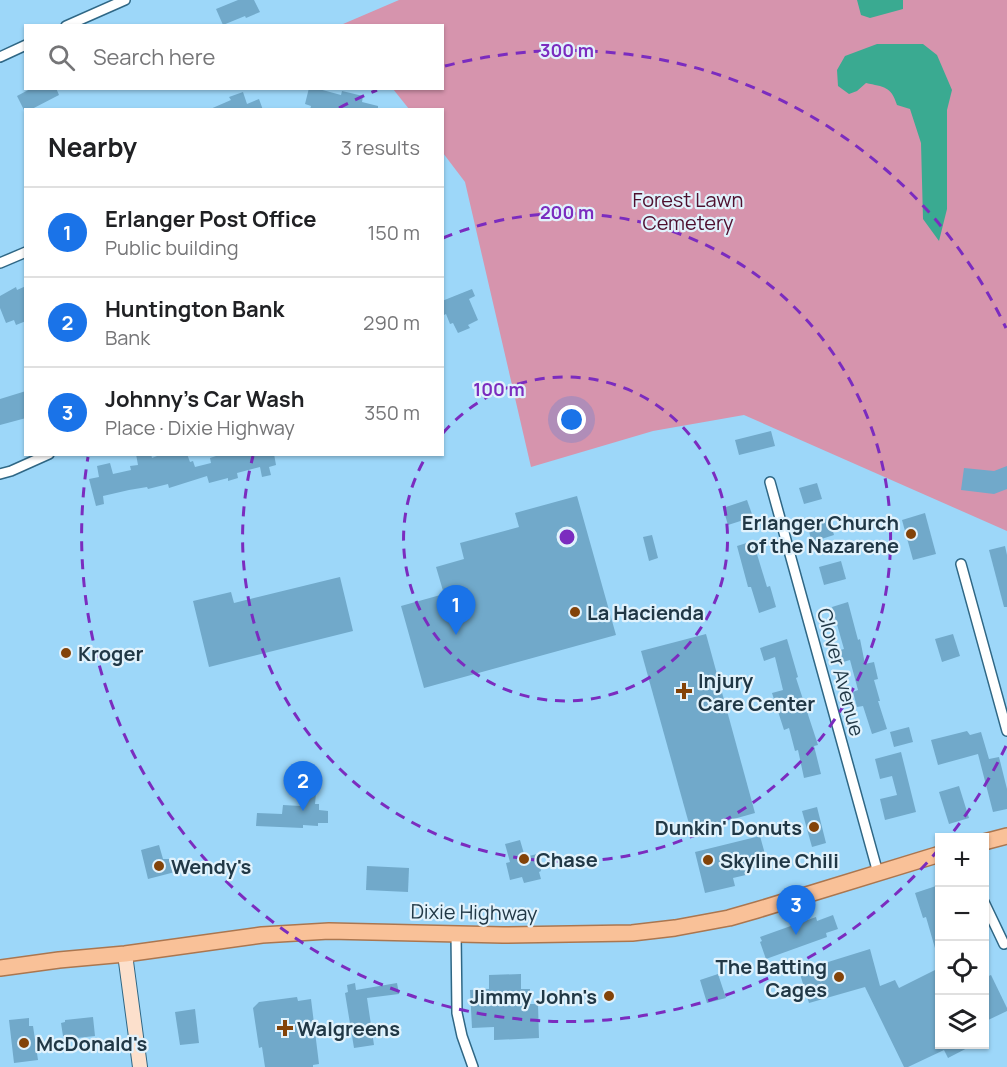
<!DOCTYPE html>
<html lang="en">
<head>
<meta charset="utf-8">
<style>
	:root { --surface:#fff; --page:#f6f6f6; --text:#202124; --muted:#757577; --line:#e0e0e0; --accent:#1a73e8 }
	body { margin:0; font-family:Manrope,sans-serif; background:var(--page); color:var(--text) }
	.controls { position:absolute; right:18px; bottom:18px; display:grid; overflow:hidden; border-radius:0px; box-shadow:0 2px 4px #0004 }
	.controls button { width:54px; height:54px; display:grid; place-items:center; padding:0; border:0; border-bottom:2px solid var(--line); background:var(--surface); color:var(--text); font:30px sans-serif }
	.you { position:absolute; left:572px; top:420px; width:21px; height:21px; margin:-15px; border:4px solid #fff; border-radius:50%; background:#1a73e8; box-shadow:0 0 0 9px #1a73e833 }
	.badge { display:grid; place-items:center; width:39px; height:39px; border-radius:50%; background:var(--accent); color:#fff; font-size:20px; font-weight:700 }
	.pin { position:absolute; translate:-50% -50px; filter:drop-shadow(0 2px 3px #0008) }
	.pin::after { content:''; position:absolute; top:32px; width:21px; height:18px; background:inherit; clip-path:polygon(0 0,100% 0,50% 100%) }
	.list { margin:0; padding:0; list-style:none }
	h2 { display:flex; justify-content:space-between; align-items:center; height:78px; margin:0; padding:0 24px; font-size:26px }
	h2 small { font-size:20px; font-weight:400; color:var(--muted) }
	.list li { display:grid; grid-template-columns:39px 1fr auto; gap:18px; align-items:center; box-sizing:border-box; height:90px; padding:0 24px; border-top:2px solid var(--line) }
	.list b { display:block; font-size:22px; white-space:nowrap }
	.list p { margin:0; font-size:20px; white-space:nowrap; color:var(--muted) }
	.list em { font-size:20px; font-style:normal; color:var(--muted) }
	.icon { flex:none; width:33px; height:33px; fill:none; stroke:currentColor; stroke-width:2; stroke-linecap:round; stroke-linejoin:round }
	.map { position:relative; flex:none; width:1007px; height:1067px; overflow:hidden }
	.search { position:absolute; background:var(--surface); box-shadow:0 2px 4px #0004; left:24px; top:24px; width:420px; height:66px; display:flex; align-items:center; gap:15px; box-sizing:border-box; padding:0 21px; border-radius:0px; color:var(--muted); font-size:22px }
	.panel { position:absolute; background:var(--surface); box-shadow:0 2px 4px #0004; left:24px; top:108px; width:420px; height:348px; border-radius:0px }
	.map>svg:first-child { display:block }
	.green { fill:#d694ad }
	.water { fill:#3aaa91 }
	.building { fill:#71a9ca }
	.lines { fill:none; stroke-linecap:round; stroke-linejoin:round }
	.street-casing { stroke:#2f6785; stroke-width:12 }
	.secondary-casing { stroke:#2f6785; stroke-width:16 }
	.primary-casing { stroke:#ab764f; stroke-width:18 }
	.street { stroke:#fff; stroke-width:9 }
	.secondary { stroke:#fce0cc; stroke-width:14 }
	.primary { stroke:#f9c198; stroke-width:15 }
	.ring { fill:none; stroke:#7b2cbf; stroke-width:3; stroke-dasharray:10 8 }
	.poi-dot { fill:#834309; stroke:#e1f2fc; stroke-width:2 }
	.labels { text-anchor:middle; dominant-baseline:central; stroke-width:4.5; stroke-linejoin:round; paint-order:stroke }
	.park-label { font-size:20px; fill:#4e0f2e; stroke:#e1f2fc }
	.poi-label { font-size:20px; font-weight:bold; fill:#213846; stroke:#e1f2fc; text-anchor:start }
	.street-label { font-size:20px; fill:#213846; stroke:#e1f2fc }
	.centre { fill:#7b2cbf; stroke:#e1f2fc; stroke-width:3 }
	.ring-label { font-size:18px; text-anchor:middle; font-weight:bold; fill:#7b2cbf; stroke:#e1f2fc; stroke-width:4.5; stroke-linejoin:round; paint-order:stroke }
</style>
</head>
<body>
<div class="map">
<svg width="1007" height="1067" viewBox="0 0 1007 1067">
	<rect width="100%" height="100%" fill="#9dd7f9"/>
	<polygon class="green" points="399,0 1007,0 1007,531 744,415 653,431 531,467 465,182 443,153 442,110 409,109 393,89 442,88 442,26 344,26 343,24"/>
	<g class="water">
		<polygon points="857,0 903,0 903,9 870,18 861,15"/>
		<path d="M877 44H923L937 55 952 90 947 110V209L939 241 923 219 921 143 910 109 897 105C891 86 884 87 866 83L857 91 849 94 838 86 837 70 845 56Z"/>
	</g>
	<g class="building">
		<polygon points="238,0 254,0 260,12 246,18 245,16 223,25 216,9"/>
		<polygon points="32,88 56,88 59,95 30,110 26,110 25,112 17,96"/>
		<polygon points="309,88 315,88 341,95 342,91 363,96 362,102 378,106 378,110 310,110 311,106 305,104"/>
		<polygon points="243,92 247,104 259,99 263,110 208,110 231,100 229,97"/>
		<polygon points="26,286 26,321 16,325 14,320 6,323 0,308 0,296 16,287 17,290"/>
		<polygon points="472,289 475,296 469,299 478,320 468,325 470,328 458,333 453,323 450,324 446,314 442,316 442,301"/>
		<polygon points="26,391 26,418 0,425 0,399"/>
		<polygon points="771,431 775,446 739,455 735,440"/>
		<polygon points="136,454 151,454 152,458 162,454 187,454 190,462 193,461 195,467 211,463 210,458 222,454 274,454 276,465 269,467 271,475 262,477 260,467 237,473 238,478 228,481 228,478 209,483 207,476 169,488 168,484 148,489 147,487 129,490 103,496 104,504 96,506 89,479 99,477 97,466 110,463 113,474 131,470 130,466 138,465"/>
		<polygon points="1007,466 1007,489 994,494 961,490 964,468 994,471"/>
		<polygon points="817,483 822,499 804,504 799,488"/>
		<polygon points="577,496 616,635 424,688 401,606 444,594 436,567 464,559 460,543 519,527 515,513"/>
		<polygon points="747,500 753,517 728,525 723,508"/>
		<polygon points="925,513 936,554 913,560 902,520"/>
		<polygon points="829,518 834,535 812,542 807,525"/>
		<polygon points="652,535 658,558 649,561 643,537"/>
		<polygon points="753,541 767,587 770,586 776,607 759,613 751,587 748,587 737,546"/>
		<polygon points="1005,546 1007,555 1007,607 1004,607 989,550"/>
		<polygon points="841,561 846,579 824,585 819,567"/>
		<polygon points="340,577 353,631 209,667 193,601 231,592 234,603"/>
		<polygon points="848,602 858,640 860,639 865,664 874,662 878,679 874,680 880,701 878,701 887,729 872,734 863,706 857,707 853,692 858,690 850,660 843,662 840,650 844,649 832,607"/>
		<polygon points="706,634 755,813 691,831 641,651"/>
		<polygon points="953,634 960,656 942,662 935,639"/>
		<polygon points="787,639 798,677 796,678 818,745 814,746 821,774 804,778 798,750 795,751 789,728 784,730 772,693 783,690 775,657 764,661 760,648"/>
		<polygon points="909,727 913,742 894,747 890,732"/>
		<polygon points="967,731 970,735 981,732 989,759 999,757 1007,789 1007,809 993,812 978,754 938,765 931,740"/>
		<polygon points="901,752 916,812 885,820 880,799 897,795 892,776 880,779 875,759"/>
		<polygon points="959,786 969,818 949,824 939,792"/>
		<polygon points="302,793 316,793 315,804 319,804 319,810 328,811 328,823 318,823 318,826 303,825 303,828 256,826 257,813 282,814 283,805 301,806"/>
		<polygon points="817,807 826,843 812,847 802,811"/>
		<polygon points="760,836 768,865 749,869 750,874 733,878 735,886 705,893 695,852"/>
		<polygon points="520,840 525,857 537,854 541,871 539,872 541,879 524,883 522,877 510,880 506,863 510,862 505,844"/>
		<polygon points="159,845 163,859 171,859 175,872 148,879 141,850"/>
		<polygon points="367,866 409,868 408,892 366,890"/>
		<polygon points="939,885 939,955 937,955 926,917 923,918 915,893"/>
		<polygon points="833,915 838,929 826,933 827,937 766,959 760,942 762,941 760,937 816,917 817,921"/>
		<polygon points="870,949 880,986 895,980 899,988 939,968 939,1044 975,1044 948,1058 944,1050 908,1067 904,1067 865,987 809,1003 799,971"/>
		<polygon points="521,974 521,989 530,989 530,1004 538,1004 539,1038 494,1040 494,1027 472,1028 470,990 489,989 489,975"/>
		<polygon points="718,974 726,998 707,1003 700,980"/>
		<polygon points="991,975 1007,1008 1007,1011 984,1022 984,978"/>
		<polygon points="355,983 356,990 397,983 399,994 367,998 374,1045 354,1048 345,993 348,992 347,985"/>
		<polygon points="297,997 298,1001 311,999 319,1064 313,1065 313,1067 265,1067 262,1047 259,1048 253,1008 259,1002"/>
		<polygon points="195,1009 199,1043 180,1045 175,1012"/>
		<polygon points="93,1017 95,1036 68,1039 67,1035 63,1036 61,1023 65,1022 65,1020"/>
		<polygon points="29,1018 29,1026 33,1026 38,1060 14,1063 9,1020"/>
	</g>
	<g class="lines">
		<defs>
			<g id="street">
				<polyline points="66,26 125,0"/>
				<polyline points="0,57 26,45"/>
				<polyline points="0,263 26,252"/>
				<polyline points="0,474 11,471 49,454"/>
				<polyline points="770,482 878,873"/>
				<polyline points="961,564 1007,731"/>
				<polyline points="984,902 1004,944"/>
				<polyline points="456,933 457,1013 462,1036 473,1067"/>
			</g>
			<polyline id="secondary" points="125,954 140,1067"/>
			<g id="primary">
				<polyline points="984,842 1007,836"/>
				<polyline points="0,968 59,960 125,954 262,935 329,931 503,935 632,933 675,928 729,918 757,910 940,854"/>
			</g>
		</defs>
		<use href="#street" class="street-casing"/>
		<use href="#secondary" class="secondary-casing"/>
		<use href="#primary" class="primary-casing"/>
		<use href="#street" class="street"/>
		<use href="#secondary" class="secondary"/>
		<use href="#primary" class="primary"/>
	</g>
	<g class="ring">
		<path d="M443 433A162 162 0 1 1 427 455"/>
		<path d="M443 238A324 324 0 1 1 253 456"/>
		<path d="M1006 746A486 486 0 0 1 950 836M939 849A486 486 0 0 1 88 457M339 108A486 486 0 0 1 377 90M445 66A486 486 0 0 1 1006 328"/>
	</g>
	<g class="poi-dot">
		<circle cx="911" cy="534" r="6"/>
		<circle cx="575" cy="612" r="6"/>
		<circle cx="66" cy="653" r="6"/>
		<path d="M681 682h6v6h6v6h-6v6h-6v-6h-6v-6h6z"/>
		<circle cx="814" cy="827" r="6"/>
		<circle cx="524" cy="859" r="6"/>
		<circle cx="708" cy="860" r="6"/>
		<circle cx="159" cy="866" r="6"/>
		<circle cx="839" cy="977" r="6"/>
		<circle cx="609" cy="996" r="6"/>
		<path d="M282 1019h6v6h6v6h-6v6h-6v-6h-6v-6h6z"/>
		<circle cx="24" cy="1043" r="6"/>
	</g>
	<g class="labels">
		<g class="park-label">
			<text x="688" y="199">Forest Lawn<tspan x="688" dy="23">Cemetery</tspan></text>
		</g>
		<g class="poi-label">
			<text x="899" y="522" text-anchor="end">Erlanger Church<tspan x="899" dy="23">of the Nazarene</tspan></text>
			<text x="587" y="612">La Hacienda</text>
			<text x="78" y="653">Kroger</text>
			<text x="698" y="680">Injury<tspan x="698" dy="23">Care Center</tspan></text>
			<text x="802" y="827" text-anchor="end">Dunkin' Donuts</text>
			<text x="536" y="859">Chase</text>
			<text x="720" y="860">Skyline Chili</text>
			<text x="171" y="866">Wendy's</text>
			<text x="827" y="966" text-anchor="end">The Batting<tspan x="827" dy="23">Cages</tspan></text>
			<text x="597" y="996" text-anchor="end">Jimmy John's</text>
			<text x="297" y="1028">Walgreens</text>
			<text x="36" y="1043">McDonald's</text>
		</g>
		<g class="street-label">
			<text transform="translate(841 672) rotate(75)">Clover Avenue</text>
			<text transform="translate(474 912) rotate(1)">Dixie Highway</text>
		</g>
	</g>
	<circle cx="567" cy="537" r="9" class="centre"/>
	<g class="ring-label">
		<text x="567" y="57">300 m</text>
		<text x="567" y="219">200 m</text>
		<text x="499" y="396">100 m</text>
	</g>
</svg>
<div class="controls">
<button>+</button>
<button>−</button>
<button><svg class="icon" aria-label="locate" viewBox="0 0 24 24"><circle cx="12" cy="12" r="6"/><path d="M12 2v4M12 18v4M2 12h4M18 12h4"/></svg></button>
<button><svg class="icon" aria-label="layers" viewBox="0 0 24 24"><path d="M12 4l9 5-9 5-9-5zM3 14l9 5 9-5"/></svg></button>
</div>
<div class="you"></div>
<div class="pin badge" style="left:456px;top:635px">1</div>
<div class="pin badge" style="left:303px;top:811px">2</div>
<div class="pin badge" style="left:796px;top:935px">3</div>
<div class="search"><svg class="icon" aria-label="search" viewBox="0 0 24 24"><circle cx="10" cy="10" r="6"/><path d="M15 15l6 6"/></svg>Search here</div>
<section class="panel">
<h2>Nearby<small>3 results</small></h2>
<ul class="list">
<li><span class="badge">1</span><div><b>Erlanger Post Office</b><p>Public building</p></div><em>150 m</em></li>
<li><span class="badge">2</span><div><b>Huntington Bank</b><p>Bank</p></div><em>290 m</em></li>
<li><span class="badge">3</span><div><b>Johnny’s Car Wash</b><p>Place · Dixie Highway</p></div><em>350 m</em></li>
</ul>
</section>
</div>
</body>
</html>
